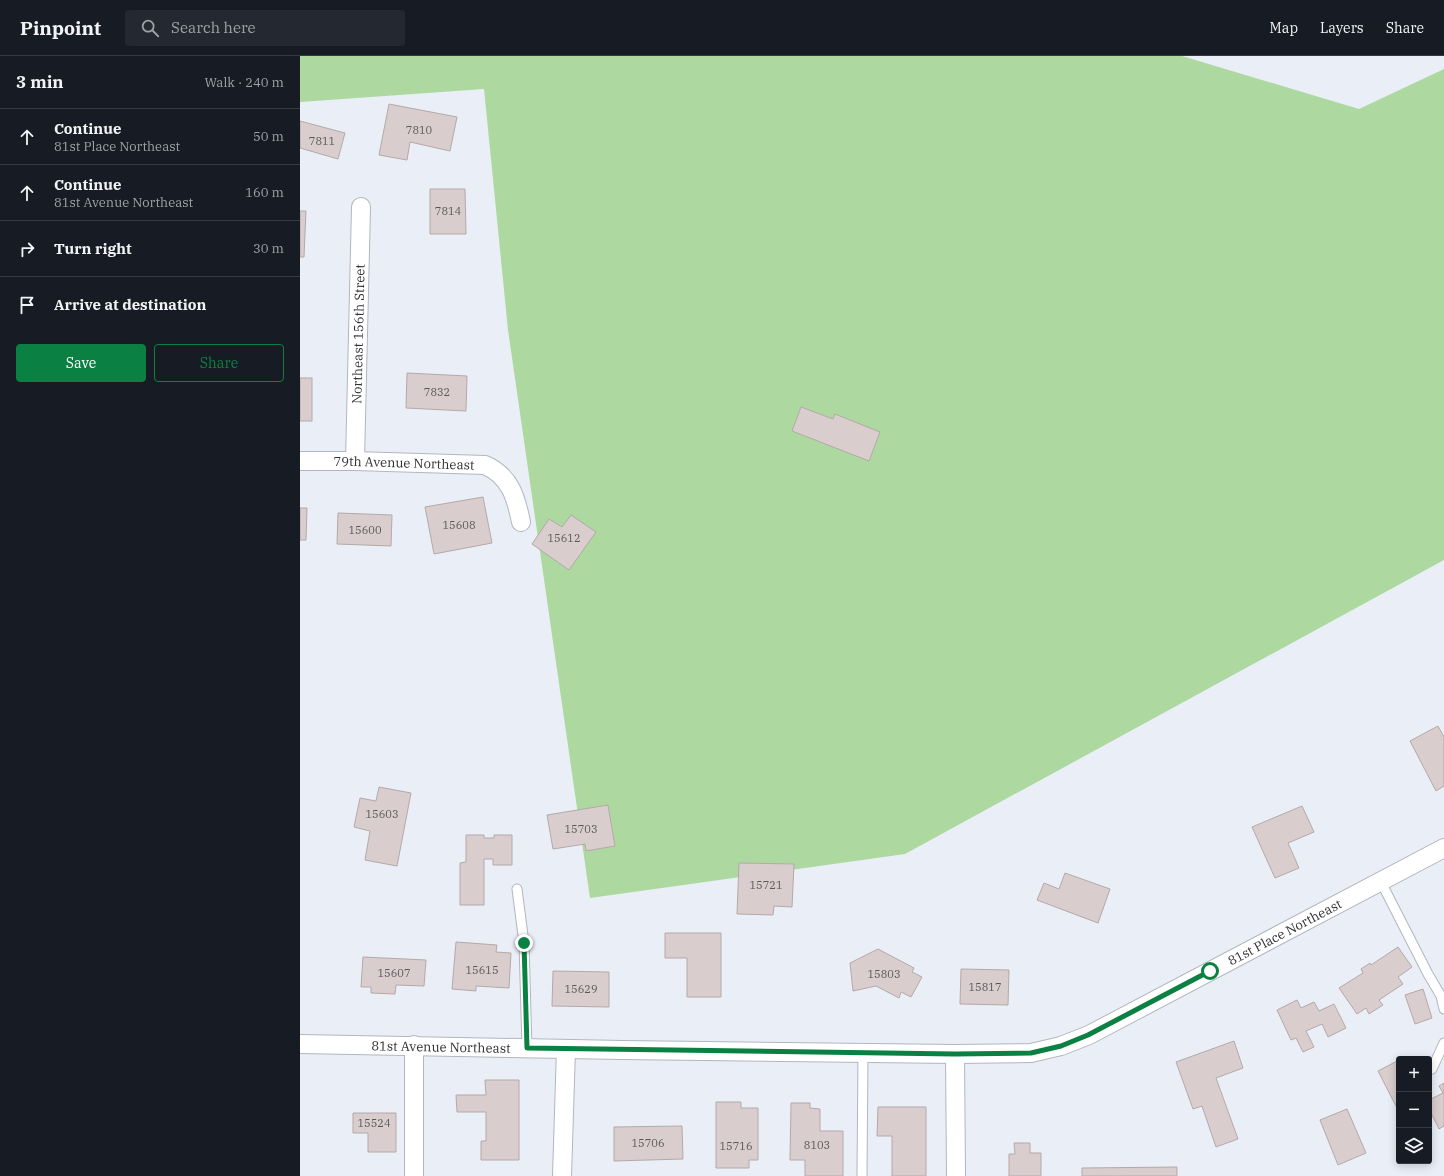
<!DOCTYPE html>
<html lang="en">
<head>
<meta charset="utf-8">
<style>
	:root { --surface:#171b24; --page:#242831; --text:#f1f3f6; --muted:#9ea1a6; --line:#363941; --accent:#0b8043 }
	body { margin:0; font-family:"IBM Plex Serif",serif; background:var(--page); color:var(--text) }
	.controls { position:absolute; right:12px; bottom:12px; display:grid; overflow:hidden; border-radius:4px; box-shadow:0 2px 10px #0003 }
	.controls button { width:36px; height:36px; display:grid; place-items:center; padding:0; border:0; border-bottom:1px solid var(--line); background:var(--surface); color:var(--text); font:20px sans-serif }
	.stop { position:absolute; width:12px; height:12px; margin:-9px; border:3px solid #0b8043; border-radius:50%; background:#fff }
	.stop.end { background:#0b8043; border-color:#fff; box-shadow:0 1px 4px #0008 }
	.list { margin:0; padding:0; list-style:none }
	h2 { display:flex; justify-content:space-between; align-items:center; height:52px; margin:0; padding:0 16px; font-size:17px }
	h2 small { font-size:13px; font-weight:400; color:var(--muted) }
	.list li { display:grid; grid-template-columns:26px 1fr auto; gap:12px; align-items:center; box-sizing:border-box; height:56px; padding:0 16px; border-top:1px solid var(--line) }
	.list b { display:block; font-size:15px; white-space:nowrap }
	.list p { margin:0; font-size:13px; white-space:nowrap; color:var(--muted) }
	.list em { font-size:13px; font-style:normal; color:var(--muted) }
	.actions { display:flex; gap:8px; padding:12px 16px }
	.actions a { flex:1; padding:9px 0; border:1px solid var(--accent); border-radius:4px; text-align:center; font-size:14px; color:var(--accent) }
	.actions .main { background:var(--accent); color:#fff }
	.icon { flex:none; width:22px; height:22px; fill:none; stroke:currentColor; stroke-width:2; stroke-linecap:round; stroke-linejoin:round }
	.map { position:relative; flex:none; width:1144px; height:1120px; overflow:hidden }
	header { display:flex; align-items:center; gap:24px; box-sizing:border-box; height:56px; padding:0 20px; background:var(--surface); border-bottom:1px solid var(--line) }
	header strong { font-size:19px }
	nav { display:flex; gap:22px; margin-inline-start:auto; font-size:14px }
	.search { width:280px; height:36px; background:var(--page); display:flex; align-items:center; gap:10px; box-sizing:border-box; padding:0 14px; border-radius:4px; color:var(--muted); font-size:15px }
	main { display:flex }
	aside { flex:1; background:var(--surface) }
	.map>svg:first-child { display:block }
	.green { fill:#add9a1 }
	.building { fill:#d9cdcd; stroke:#b4a9a8 }
	.lines { fill:none; stroke-linecap:round; stroke-linejoin:round }
	.service-casing { stroke:#b2b6bf; stroke-width:11 }
	.minor-casing { stroke:#b2b6bf; stroke-width:20 }
	.service { stroke:#fff; stroke-width:9 }
	.minor { stroke:#fff; stroke-width:18 }
	.route { stroke:#0b8043; stroke-width:5 }
	.labels { text-anchor:middle; dominant-baseline:central; stroke-width:3; stroke-linejoin:round; paint-order:stroke }
	.number-label { font-size:11px; fill:#5a575a }
	.street-label { font-size:13px; fill:#2f3034; stroke:#fff }
</style>
</head>
<body>
<header>
<strong>Pinpoint</strong>
<div class="search"><svg class="icon" aria-label="search" viewBox="0 0 24 24"><circle cx="10" cy="10" r="6"/><path d="M15 15l6 6"/></svg>Search here</div>
<nav><a>Map</a><a>Layers</a><a>Share</a></nav>
</header>
<main>
<aside>
<h2>3 min<small>Walk · 240 m</small></h2>
<ul class="list">
<li><svg class="icon" aria-label="ahead" viewBox="0 0 24 24"><path d="M12 20V5M6 11l6-6 6 6"/></svg><div><b>Continue</b><p>81st Place Northeast</p></div><em>50 m</em></li>
<li><svg class="icon" aria-label="ahead" viewBox="0 0 24 24"><path d="M12 20V5M6 11l6-6 6 6"/></svg><div><b>Continue</b><p>81st Avenue Northeast</p></div><em>160 m</em></li>
<li><svg class="icon" aria-label="right" viewBox="0 0 24 24"><path d="M7 20v-9h11M14 6l5 5-5 5"/></svg><div><b>Turn right</b></div><em>30 m</em></li>
<li><svg class="icon" aria-label="arrive" viewBox="0 0 24 24"><path d="M6 21V4h12l-3 4 3 4H6"/></svg><div><b>Arrive at destination</b></div></li>
</ul>
<div class="actions"><a class="main">Save</a><a>Share</a></div>
</aside>
<div class="map">
<svg width="1144" height="1120" viewBox="0 0 1144 1120">
	<rect width="100%" height="100%" fill="#eaeef7"/>
	<polygon class="green" points="0,0 882,0 1059,53 1144,13 1144,504 605,798 290,842 208,274 184,33 0,46"/>
	<g class="building">
		<polygon points="89,48 157,61 150,95 110,86 107,104 79,99"/>
		<polygon points="0,65 45,77 38,103 0,92"/>
		<polygon points="130,133 165,133 166,178 130,178"/>
		<polygon points="0,155 6,155 4,201 0,201"/>
		<polygon points="107,317 167,320 166,355 106,352"/>
		<rect x="0" y="322" width="12" height="43"/>
		<polygon points="501,351 533,363 535,358 580,376 569,405 492,375"/>
		<polygon points="183,441 192,487 134,498 125,451"/>
		<polygon points="0,452 7,452 6,484 0,484"/>
		<polygon points="38,457 92,459 91,490 37,488"/>
		<polygon points="271,459 296,476 269,514 232,488 249,463 262,471"/>
		<polygon points="1138,670 1144,681 1144,730 1136,735 1110,685"/>
		<polygon points="79,731 111,737 97,810 65,804 70,775 54,771 60,742 76,745"/>
		<polygon points="308,749 315,790 286,795 285,788 253,793 247,759"/>
		<polygon points="1002,750 1014,776 988,787 999,812 975,822 952,771"/>
		<polygon points="166,779 184,779 184,782 194,782 194,779 212,779 212,809 193,809 193,803 184,803 184,849 160,849 160,807 166,806"/>
		<polygon points="439,807 494,808 492,851 474,850 473,859 437,858"/>
		<polygon points="765,817 810,833 798,867 737,844 744,827 759,833"/>
		<polygon points="365,877 421,877 421,941 387,941 387,902 365,902"/>
		<polygon points="156,886 197,889 196,896 211,897 209,932 176,930 176,935 152,933"/>
		<polygon points="1098,891 1112,911 1098,921 1103,928 1079,944 1083,949 1069,958 1066,952 1057,958 1039,932 1063,917 1061,913 1070,907 1071,909"/>
		<polygon points="578,893 614,912 612,916 622,921 611,941 601,936 599,942 576,930 553,935 550,907"/>
		<polygon points="63,901 126,904 124,930 96,929 95,938 71,937 71,931 61,931"/>
		<polygon points="661,913 709,914 708,949 660,948"/>
		<polygon points="253,915 309,916 309,951 252,950"/>
		<polygon points="1123,933 1132,962 1115,968 1105,939"/>
		<polygon points="997,944 1001,952 1014,946 1019,955 1034,948 1046,972 1028,981 1022,968 1006,975 1014,991 1003,996 996,982 991,984 977,954"/>
		<polygon points="934,985 943,1012 916,1022 938,1083 916,1091 902,1050 893,1053 876,1006"/>
		<polygon points="1099,1004 1099,1051 1097,1052 1078,1015"/>
		<polygon points="185,1024 219,1024 219,1104 181,1104 181,1085 186,1085 186,1056 157,1056 156,1039 186,1039"/>
		<polygon points="1144,1027 1144,1070 1139,1073 1129,1053 1129,1044 1143,1037 1139,1030"/>
		<polygon points="416,1046 441,1046 441,1052 458,1052 458,1104 449,1104 449,1112 416,1112"/>
		<polygon points="491,1047 510,1047 510,1052 520,1053 520,1075 543,1075 543,1120 505,1120 505,1104 490,1104"/>
		<polygon points="578,1051 626,1051 626,1120 592,1120 592,1080 577,1080"/>
		<polygon points="1047,1053 1066,1097 1038,1109 1020,1064"/>
		<polygon points="53,1057 96,1057 96,1096 68,1096 68,1077 53,1077"/>
		<polygon points="382,1070 383,1103 314,1105 314,1071"/>
		<polygon points="714,1087 730,1087 730,1097 741,1097 741,1120 709,1120 709,1098 715,1098"/>
		<polygon points="877,1111 877,1120 782,1120 782,1112"/>
	</g>
	<g class="lines">
		<defs>
			<g id="service">
				<polyline points="1081,826 1128,918 1141,940 1144,953"/>
				<polyline points="217,833 224,887 227,992"/>
				<polyline points="1132,1013 1144,987"/>
				<polyline points="562,1120 563,997"/>
			</g>
			<g id="minor">
				<path id="s1" d="M0 405H55L185 409C210 420 216 441 221 466"/>
				<path id="s2" d="M55 405 61 151"/>
				<path id="s3" d="M0 988 322 994 655 998 731 997 761 990 789 979 1144 792"/>
				<polyline points="655,998 656,1120"/>
				<polyline points="114,1120 114,989"/>
				<polyline points="262,1120 266,993"/>
			</g>
		</defs>
		<use href="#service" class="service-casing"/>
		<use href="#minor" class="minor-casing"/>
		<use href="#service" class="service"/>
		<use href="#minor" class="minor"/>
	</g>
	<g class="lines">
		<polyline class="route" points="224,887 227,992 655,998 731,997 761,990 788,979 910,915"/>
	</g>
	<g class="labels">
		<g class="number-label">
			<text x="119" y="74">7810</text>
			<text x="22" y="85">7811</text>
			<text x="148" y="155">7814</text>
			<text x="137" y="336">7832</text>
			<text x="159" y="469">15608</text>
			<text x="65" y="474">15600</text>
			<text x="264" y="482">15612</text>
			<text x="82" y="758">15603</text>
			<text x="281" y="773">15703</text>
			<text x="466" y="829">15721</text>
			<text x="182" y="914">15615</text>
			<text x="94" y="917">15607</text>
			<text x="584" y="918">15803</text>
			<text x="685" y="931">15817</text>
			<text x="281" y="933">15629</text>
			<text x="74" y="1067">15524</text>
			<text x="348" y="1087">15706</text>
			<text x="517" y="1089">8103</text>
			<text x="436" y="1090">15716</text>
		</g>
		<g class="street-label">
			<text stroke="none"><textPath href="#s2" startOffset="127">Northeast 156th Street</textPath></text>
			<text stroke="none"><textPath href="#s1" startOffset="104">79th Avenue Northeast</textPath></text>
			<text stroke="none"><textPath href="#s3" startOffset="1013">81st Place Northeast</textPath></text>
			<text stroke="none"><textPath href="#s3" startOffset="141">81st Avenue Northeast</textPath></text>
		</g>
	</g>
</svg>
<div class="controls">
<button>+</button>
<button>−</button>
<button><svg class="icon" aria-label="layers" viewBox="0 0 24 24"><path d="M12 4l9 5-9 5-9-5zM3 14l9 5 9-5"/></svg></button>
</div>
<div class="stop" style="left:910px;top:915px"></div>
<div class="stop end" style="left:224px;top:887px"></div>
</div>
</main>
</body>
</html>
